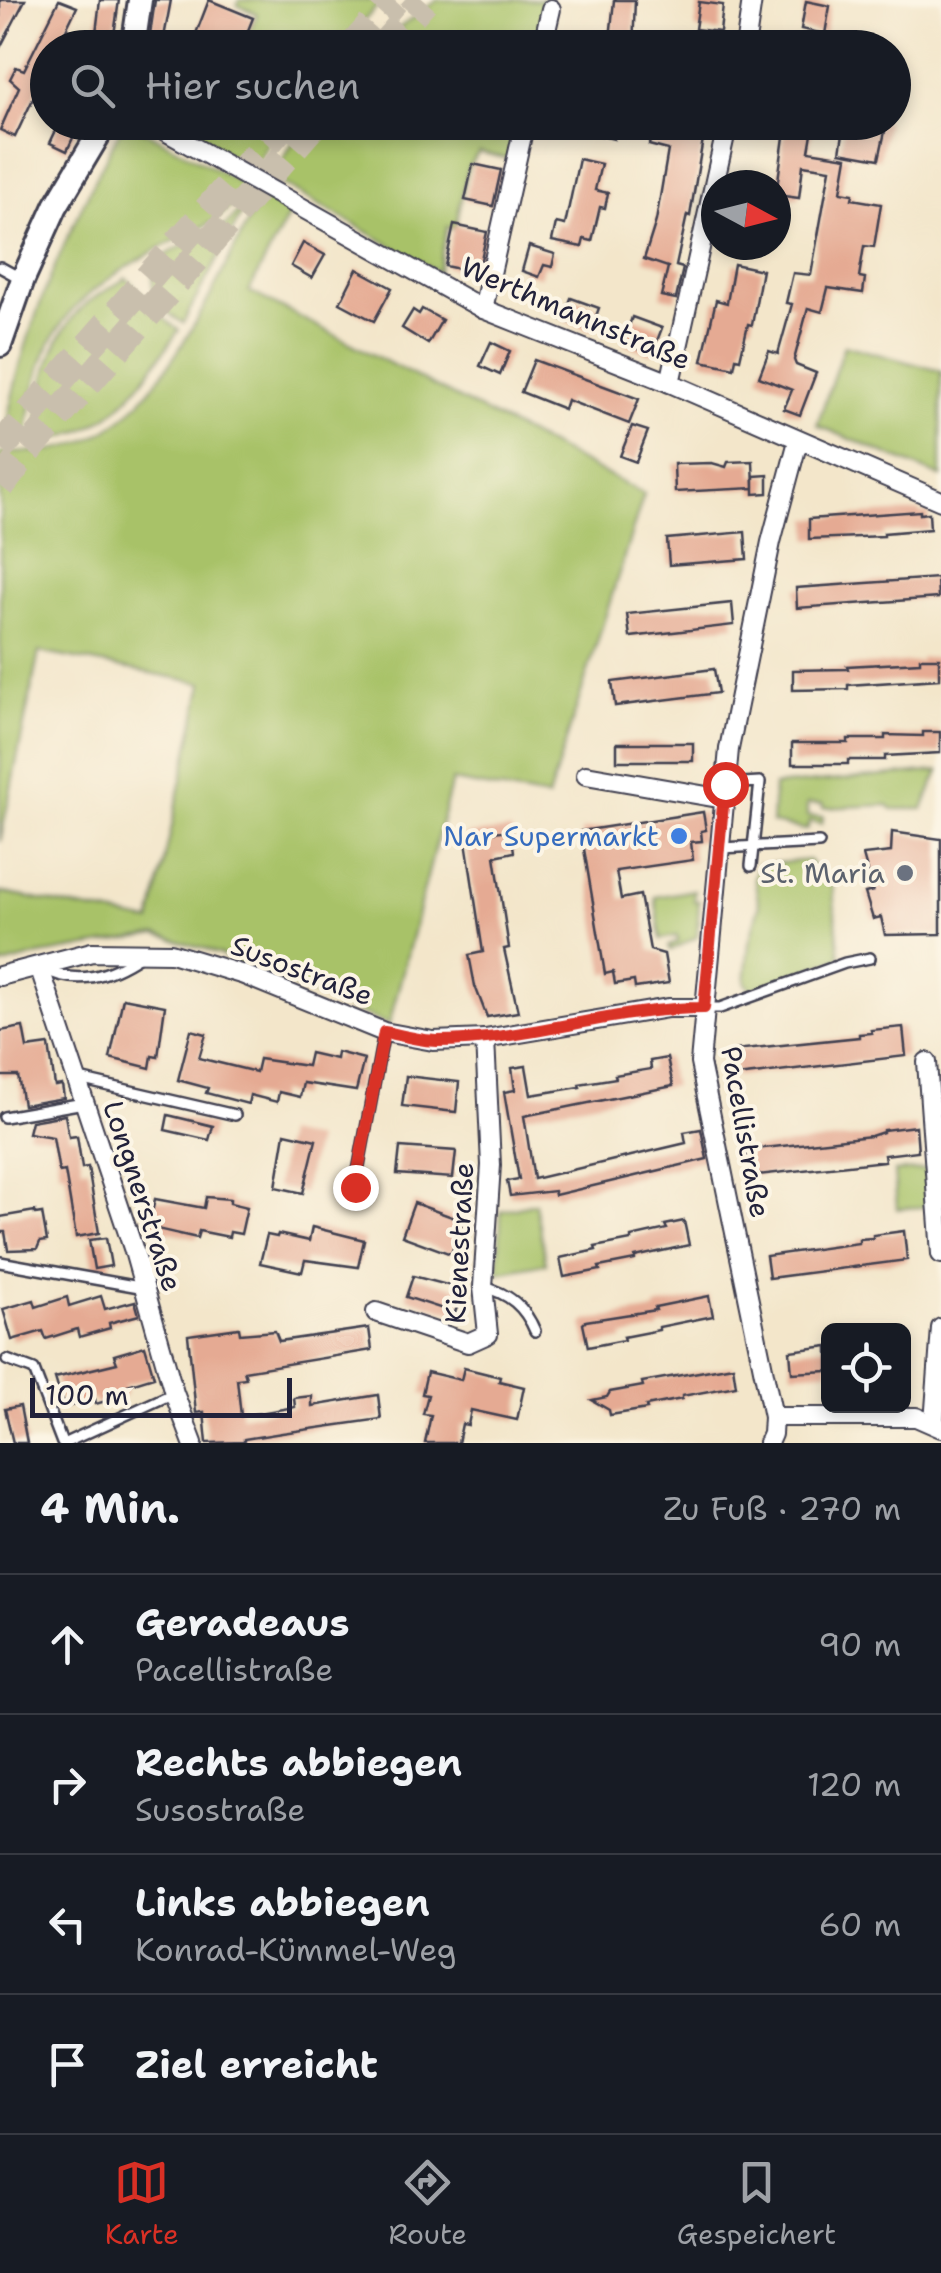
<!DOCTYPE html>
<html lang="de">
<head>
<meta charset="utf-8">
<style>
	:root { --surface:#171b24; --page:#20242c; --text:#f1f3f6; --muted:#9ea1a6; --line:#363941; --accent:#d93025 }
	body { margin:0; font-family:"Shantell Sans",sans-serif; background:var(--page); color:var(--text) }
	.controls { position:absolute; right:30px; bottom:30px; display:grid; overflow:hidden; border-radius:15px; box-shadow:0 5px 15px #0003 }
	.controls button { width:90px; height:90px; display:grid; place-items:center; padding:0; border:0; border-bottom:2px solid var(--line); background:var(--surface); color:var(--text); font:50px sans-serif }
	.compass { position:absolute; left:701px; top:170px; width:90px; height:90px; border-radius:50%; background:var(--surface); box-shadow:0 5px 15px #0003; rotate:97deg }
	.scale { position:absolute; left:30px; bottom:25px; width:262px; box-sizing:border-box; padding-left:10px; border:5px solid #22223b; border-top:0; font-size:28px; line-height:35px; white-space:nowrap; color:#22223b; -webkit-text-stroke:8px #fcf5e5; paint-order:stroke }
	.stop { position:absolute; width:30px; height:30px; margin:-22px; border:8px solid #d93025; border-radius:50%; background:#fff }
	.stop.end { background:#d93025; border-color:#fff; box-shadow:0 2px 10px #0008 }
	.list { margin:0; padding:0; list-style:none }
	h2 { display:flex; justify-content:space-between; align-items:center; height:130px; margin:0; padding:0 40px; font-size:42px }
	h2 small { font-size:32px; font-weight:400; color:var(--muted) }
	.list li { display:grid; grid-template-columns:65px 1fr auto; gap:30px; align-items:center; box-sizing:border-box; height:140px; padding:0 40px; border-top:2px solid var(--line) }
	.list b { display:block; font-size:38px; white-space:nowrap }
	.list p { margin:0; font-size:32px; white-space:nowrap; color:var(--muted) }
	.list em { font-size:32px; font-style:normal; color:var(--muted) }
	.icon { flex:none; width:55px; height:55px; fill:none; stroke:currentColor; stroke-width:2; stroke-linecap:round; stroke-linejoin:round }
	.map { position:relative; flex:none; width:941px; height:1443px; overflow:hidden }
	.search { position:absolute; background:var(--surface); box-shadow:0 5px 15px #0003; left:30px; right:30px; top:30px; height:110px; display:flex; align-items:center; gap:25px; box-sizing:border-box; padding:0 35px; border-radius:55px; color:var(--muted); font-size:38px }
	.sheet { height:690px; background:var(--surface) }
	nav { display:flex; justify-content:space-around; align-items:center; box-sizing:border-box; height:140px; border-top:2px solid var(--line); background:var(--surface); font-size:28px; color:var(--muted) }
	nav a { display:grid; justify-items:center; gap:5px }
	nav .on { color:var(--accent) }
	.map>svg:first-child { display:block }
	.green { fill:#a8c268; stroke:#657252; stroke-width:2.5 }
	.building { fill:#e5aa93 }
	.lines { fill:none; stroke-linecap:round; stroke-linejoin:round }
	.trunk-tunnel { stroke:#c9bfad; stroke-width:30; stroke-dasharray:30 15; stroke-linecap:butt }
	.service-casing { stroke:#413f50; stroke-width:14 }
	.minor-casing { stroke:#413f50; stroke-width:22 }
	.tertiary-casing { stroke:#413f50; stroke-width:28 }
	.service { stroke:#fff; stroke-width:9 }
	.minor { stroke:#fff; stroke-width:18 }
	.tertiary { stroke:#fff; stroke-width:22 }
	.route { stroke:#d93025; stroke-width:12 }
	.shop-dot { fill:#3f7fe0; stroke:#fcf5e5; stroke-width:4 }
	.worship-dot { fill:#6b7280; stroke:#fcf5e5; stroke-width:4 }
	.labels { text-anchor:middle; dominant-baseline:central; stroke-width:8; stroke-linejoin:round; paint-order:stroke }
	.street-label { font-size:28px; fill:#22223b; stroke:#fcf5e5 }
	.shop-label { font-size:28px; fill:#366cbe; stroke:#fcf5e5; text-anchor:end }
	.worship-label { font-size:28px; fill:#5b616d; stroke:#fcf5e5; text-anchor:end }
</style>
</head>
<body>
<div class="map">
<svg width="941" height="1443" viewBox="0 0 941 1443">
	<rect width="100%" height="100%" fill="#fcf5e5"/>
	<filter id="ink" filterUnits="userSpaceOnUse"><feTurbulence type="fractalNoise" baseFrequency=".01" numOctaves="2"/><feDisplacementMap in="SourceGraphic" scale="20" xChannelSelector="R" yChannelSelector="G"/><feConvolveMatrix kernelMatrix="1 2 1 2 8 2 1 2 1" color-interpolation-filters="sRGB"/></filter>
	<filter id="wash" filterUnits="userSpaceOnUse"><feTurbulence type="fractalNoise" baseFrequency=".0048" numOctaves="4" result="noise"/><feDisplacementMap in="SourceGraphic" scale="40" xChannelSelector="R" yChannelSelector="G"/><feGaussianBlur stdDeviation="2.25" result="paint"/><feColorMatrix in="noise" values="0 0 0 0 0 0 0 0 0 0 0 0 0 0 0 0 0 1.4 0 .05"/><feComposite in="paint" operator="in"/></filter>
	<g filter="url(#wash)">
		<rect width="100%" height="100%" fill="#f3e6ca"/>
		<g class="green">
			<polygon points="239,0 383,0 339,48 243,47 257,14 237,5"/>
			<polygon points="437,0 551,0 540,47 372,48"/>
			<polygon points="171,123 189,127 194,123 279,123 254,169"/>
			<polygon points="304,123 522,123 513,160 479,152 468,167 455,229 447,227 438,272 272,178"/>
			<path d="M132 124 246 186C217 230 202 225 160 248 69 298 39 330 27 434L6 428C24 322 71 225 120 130Z"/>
			<path d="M253 188 255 189 183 323C169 315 156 305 153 288 146 247 201 244 224 226 237 216 245 201 253 188Z"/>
			<path d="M262 194 291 211 249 291 644 494 548 798 452 781 389 1025 206 949 157 935 40 955 0 966V892L151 922 203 683 39 652 0 842V453C35 452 67 452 98 435 171 396 224 265 262 194Z"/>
			<path d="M126 278C146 294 156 316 179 330 138 387 113 435 37 441 39 393 47 338 86 304 98 294 113 287 126 278Z"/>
			<polygon points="844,345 941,371 941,477 817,425"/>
			<polygon points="939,771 923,809 892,809 888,805 823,808 823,804 807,804 807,816 823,817 822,824 810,821 807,830 772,823 774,786"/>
			<polygon points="809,860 817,871 832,881 840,958 751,990 745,982 749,943 759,906 754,877 758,865"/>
			<polygon points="694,890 694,901 699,901 697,937 671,950 669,946 678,941 677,936 661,939 655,897"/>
			<polygon points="930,1169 933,1206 897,1209 894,1172"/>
			<polygon points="535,1203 546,1263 498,1272 501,1211"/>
		</g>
		<g id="blocks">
			<g class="building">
				<polygon points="0,0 25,0 0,48"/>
				<polygon points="59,0 77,7 57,48 48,48 48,67 15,137 0,130 19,87 10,79 16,67 24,70"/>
				<polygon points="100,0 119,0 114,35 96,33"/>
				<polygon points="155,0 171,0 162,48 148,48"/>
				<polygon points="209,0 253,18 241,48 222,48 195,36"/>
				<polygon points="614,0 635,0 633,48 609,48"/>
				<polygon points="806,1 830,6 825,34 801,29"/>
				<polygon points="699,2 723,5 720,32 695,29"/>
				<polygon points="60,122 80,122 67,151 50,143"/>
				<polygon points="568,122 618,122 614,139 568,128"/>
				<polygon points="676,122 711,122 707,140 703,139 690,216 687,215 676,266 683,268 676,299 661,296 668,267 644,259 656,221 668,150 649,145 652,132 673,137"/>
				<polygon points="786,122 814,122 809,151 847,157 841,192 853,194 852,199 881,204 874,247 864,246 859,277 865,278 863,293 828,288 822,312 808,308 794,360 796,365 816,373 800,415 784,409 792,390 759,377 769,351 778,354 792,304 786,303 793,273 811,275 830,169 803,165 799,198 776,195"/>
				<polygon points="845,122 887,122 879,159 840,152"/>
				<polygon points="579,159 601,164 595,190 608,193 605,208 600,207 592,241 584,239 582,247 552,241 556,223 565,225"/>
				<polygon points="473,164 501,170 493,206 465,200"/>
				<polygon points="454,225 487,232 478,273 445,266"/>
				<polygon points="303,243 325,255 312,278 291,266"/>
				<polygon points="529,246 555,254 552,267 544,265 539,277 522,271"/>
				<polygon points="734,264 762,270 752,325 748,324 740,359 736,358 734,368 702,361 716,300 727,303"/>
				<polygon points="357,269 392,288 374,321 340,303"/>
				<polygon points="571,298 599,308 591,330 563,320"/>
				<polygon points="422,309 442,320 428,344 402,328 413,310 419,314"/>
				<polygon points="632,317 662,328 652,354 623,343"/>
				<polygon points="491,342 510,351 500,375 480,366"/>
				<polygon points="534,360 639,399 629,424 567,400 564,409 521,392"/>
				<polygon points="632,426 648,431 636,462 620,456"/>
				<polygon points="753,461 754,488 754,476 768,475 768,493 754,494 754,488 675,492 674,464 712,463 726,467 728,462"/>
				<polygon points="920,511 920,514 929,513 930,529 884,533 884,536 809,539 809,519"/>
				<polygon points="745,532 747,559 669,565 667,539"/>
				<polygon points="937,578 938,598 797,608 796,588"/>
				<polygon points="732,603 734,625 630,637 627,614"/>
				<polygon points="920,658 939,658 939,679 848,685 848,689 793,690 793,670 848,669 847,666 920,662"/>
				<polygon points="714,669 718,693 615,706 612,682"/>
				<polygon points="923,732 940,732 940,753 885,756 885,760 848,760 848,764 792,764 792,743 848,743 848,739 885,739 885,735 923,736"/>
				<rect x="617" y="743" width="76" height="18"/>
				<polygon points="703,812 706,830 701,831 702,841 691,842 693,860 616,871 621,899 640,895 650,950 664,954 669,983 635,988 634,981 615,984 613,972 605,974 581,831"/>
				<polygon points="511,830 514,852 495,856 509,948 504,949 518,1012 487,1017 475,986 469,955 483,952 465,835"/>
				<polygon points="892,832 941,839 941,934 885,935 881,917 873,919 865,893 873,891 863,855 891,852"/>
				<polygon points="123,998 165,1006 158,1057 152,1056 150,1068 110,1058"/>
				<polygon points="23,1027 27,1048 49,1045 55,1086 62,1085 64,1098 23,1105 18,1076 0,1076 0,1031"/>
				<polygon points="903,1027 906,1056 736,1076 734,1050 859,1037 859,1034 872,1033 871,1030"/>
				<polygon points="191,1030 206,1034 199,1058 256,1072 259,1059 307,1066 310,1053 336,1059 337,1052 364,1059 356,1091 303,1083 300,1097 279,1092 277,1102 250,1095 248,1104 206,1093 208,1088 178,1080"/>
				<polygon points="667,1058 673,1086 524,1116 534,1179 686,1143 684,1132 701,1129 707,1159 555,1195 554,1191 510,1196 507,1181 519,1179 504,1092 515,1090 512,1068 526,1066 531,1095 580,1087 579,1084 616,1078 615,1075 651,1069 650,1061"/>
				<polygon points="406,1076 459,1082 456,1112 402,1106"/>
				<polygon points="65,1115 69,1137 77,1136 82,1168 88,1167 99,1233 76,1237 65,1171 59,1172 53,1137 28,1133 31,1121"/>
				<polygon points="168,1115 213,1126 209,1140 165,1130"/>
				<polygon points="916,1126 918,1151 884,1155 885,1161 748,1176 746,1150 871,1136 883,1132 883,1130"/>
				<polygon points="285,1133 316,1140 303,1193 276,1187"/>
				<polygon points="400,1147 456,1151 453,1178 397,1174"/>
				<polygon points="206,1197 230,1199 230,1203 247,1207 241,1234 230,1232 229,1237 199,1231 197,1238 149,1227 155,1199 204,1208"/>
				<polygon points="414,1203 463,1221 451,1254 402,1236"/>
				<polygon points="35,1211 35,1214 42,1213 47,1241 40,1242 37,1249 8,1250 5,1232 0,1232 0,1217"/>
				<polygon points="684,1221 689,1245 635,1257 635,1260 599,1267 600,1270 564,1277 560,1258 596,1250 595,1247 631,1240 631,1237 667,1229 665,1225"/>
				<polygon points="312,1227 364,1240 358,1267 305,1260 302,1272 260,1263 267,1235 277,1237 278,1234 309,1241"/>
				<polygon points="904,1231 907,1260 769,1278 766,1256 859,1243 859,1239 873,1238 873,1235"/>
				<polygon points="106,1238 111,1266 94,1269 89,1240"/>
				<polygon points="413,1276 463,1289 455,1313 406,1297"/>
				<polygon points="101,1296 105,1309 135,1301 139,1315 109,1323 110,1328 79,1337 77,1329 46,1339 43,1331 12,1340 3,1309 34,1300 36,1307 67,1297 69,1306"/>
				<polygon points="709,1296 713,1316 659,1327 659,1330 623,1337 624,1340 588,1347 583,1324 586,1321 656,1310 655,1307"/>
				<polygon points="239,1328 240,1334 275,1331 279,1341 369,1328 372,1350 244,1371 246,1378 237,1379 241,1416 295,1407 294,1398 312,1396 312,1406 378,1395 381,1419 282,1433 244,1439 244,1442 207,1443 204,1412 196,1413 188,1335"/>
				<polygon points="145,1346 154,1377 124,1386 126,1395 96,1404 95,1399 64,1408 55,1378 117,1363 114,1355"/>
				<polygon points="828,1346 828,1371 792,1373 790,1351"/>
				<polygon points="733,1366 736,1386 682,1396 682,1399 646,1406 647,1409 610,1415 609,1410 592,1400 607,1397 610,1392 643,1386 642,1382"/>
				<polygon points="464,1368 500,1377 499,1381 524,1387 517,1420 471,1410 468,1425 462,1424 458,1443 425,1443 431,1415 423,1414 428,1395 422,1394 427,1372 461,1380"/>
				<polygon points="20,1406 27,1443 13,1443 5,1409"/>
			</g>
		</g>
	</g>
	<g filter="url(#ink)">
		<use href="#blocks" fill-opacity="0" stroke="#413f50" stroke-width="2.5"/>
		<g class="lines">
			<g class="trunk-tunnel">
				<polyline points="352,48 394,0"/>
				<polyline points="382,48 424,0"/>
				<polyline points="0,448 285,122"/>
				<polyline points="0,486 23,456 315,122"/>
			</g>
			<defs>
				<g id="service">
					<polyline points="0,267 20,278"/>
					<polyline points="725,784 760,782 751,866"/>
					<polyline points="721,848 819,843"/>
					<path d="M40 967C76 987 108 977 141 955"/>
					<polyline points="706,1008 720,1008 845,963 870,958"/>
					<polyline points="79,1079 235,1115"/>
					<polyline points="4,1117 84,1103"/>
					<polyline points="355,1187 384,1032"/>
					<polyline points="0,1262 145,1288"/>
					<path d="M483 1287C509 1293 525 1307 535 1331"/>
					<polyline points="7,1360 34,1370 62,1443"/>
					<polyline points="65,1443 174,1393"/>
				</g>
				<g id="minor">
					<polyline points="542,48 551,9"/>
					<polyline points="745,48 752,0"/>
					<polyline points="149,122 483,309 670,383 941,501"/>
					<polyline points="483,309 525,122"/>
					<polyline points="670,383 728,122"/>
					<polyline points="586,775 724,799"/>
					<polyline points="39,966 134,1251 174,1393 193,1443"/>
					<polyline points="0,976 92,952 171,953 244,975 384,1032 433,1041 485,1039 668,1008 704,1008"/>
					<polyline points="927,1062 941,1254"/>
					<polyline points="376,1312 468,1343 488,1334 483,1287 491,1165 485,1039"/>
					<polyline points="773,1417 916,1417 941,1428"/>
					<polyline points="934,1423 941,1328"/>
					<polyline points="768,1443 772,1434 773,1417 700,1063 729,749 771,542 798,441"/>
				</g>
				<g id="tertiary">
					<polyline points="133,48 140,0"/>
					<polyline points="0,345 23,279 56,206 106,122"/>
				</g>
			</defs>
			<use href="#service" class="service-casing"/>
			<use href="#minor" class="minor-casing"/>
			<use href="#tertiary" class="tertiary-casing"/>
			<use href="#service" class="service"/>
			<use href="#minor" class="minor"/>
			<use href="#tertiary" class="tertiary"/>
		</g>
	</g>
	<g class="lines" filter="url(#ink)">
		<path class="route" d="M355 1187 384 1032C401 1035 420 1041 437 1041 527 1041 614 1008 704 1008L725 784"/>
	</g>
	<circle class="shop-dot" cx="679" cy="836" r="10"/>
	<circle class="worship-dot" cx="905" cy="873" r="10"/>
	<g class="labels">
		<g class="street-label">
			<text transform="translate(576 313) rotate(23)">Werthmannstraße</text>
			<text transform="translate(302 970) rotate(21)">Susostraße</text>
			<text transform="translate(746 1132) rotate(80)">Pacellistraße</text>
			<text transform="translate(143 1196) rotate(72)">Longnerstraße</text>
			<text transform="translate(459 1243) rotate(-87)">Kienestraße</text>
		</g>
		<g class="shop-label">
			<text x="659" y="836">Nar Supermarkt</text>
		</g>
		<g class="worship-label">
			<text x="885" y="873">St. Maria</text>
		</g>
	</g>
</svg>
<div class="controls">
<button><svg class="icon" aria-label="locate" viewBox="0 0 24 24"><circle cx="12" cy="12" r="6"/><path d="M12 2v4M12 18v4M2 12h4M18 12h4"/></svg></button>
</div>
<svg class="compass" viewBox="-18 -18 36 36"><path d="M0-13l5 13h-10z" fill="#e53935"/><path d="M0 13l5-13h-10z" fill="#9ea1a6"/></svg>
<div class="scale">100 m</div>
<div class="stop" style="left:725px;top:784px"></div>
<div class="stop end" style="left:355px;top:1187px"></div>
<div class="search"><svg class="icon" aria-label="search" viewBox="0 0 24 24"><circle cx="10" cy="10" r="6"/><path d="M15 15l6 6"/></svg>Hier suchen</div>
</div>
<section class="sheet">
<h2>4 Min.<small>Zu Fuß · 270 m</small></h2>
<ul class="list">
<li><svg class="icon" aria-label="ahead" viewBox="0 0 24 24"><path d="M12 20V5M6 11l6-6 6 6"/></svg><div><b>Geradeaus</b><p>Pacellistraße</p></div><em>90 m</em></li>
<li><svg class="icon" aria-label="right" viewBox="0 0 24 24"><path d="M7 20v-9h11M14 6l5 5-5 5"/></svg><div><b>Rechts abbiegen</b><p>Susostraße</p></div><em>120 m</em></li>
<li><svg class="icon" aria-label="left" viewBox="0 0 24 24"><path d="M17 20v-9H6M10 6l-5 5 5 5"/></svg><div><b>Links abbiegen</b><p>Konrad-Kümmel-Weg</p></div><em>60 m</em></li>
<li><svg class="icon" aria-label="arrive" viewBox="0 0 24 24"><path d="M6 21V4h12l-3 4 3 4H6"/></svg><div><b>Ziel erreicht</b></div></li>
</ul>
</section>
<nav>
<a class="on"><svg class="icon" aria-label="map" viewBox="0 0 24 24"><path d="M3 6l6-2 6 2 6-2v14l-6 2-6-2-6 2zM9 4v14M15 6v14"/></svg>Karte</a>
<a><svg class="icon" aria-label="directions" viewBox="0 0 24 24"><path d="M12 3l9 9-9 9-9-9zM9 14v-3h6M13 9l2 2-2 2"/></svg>Route</a>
<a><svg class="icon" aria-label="saved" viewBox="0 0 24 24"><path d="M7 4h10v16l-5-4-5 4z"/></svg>Gespeichert</a>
</nav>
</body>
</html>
